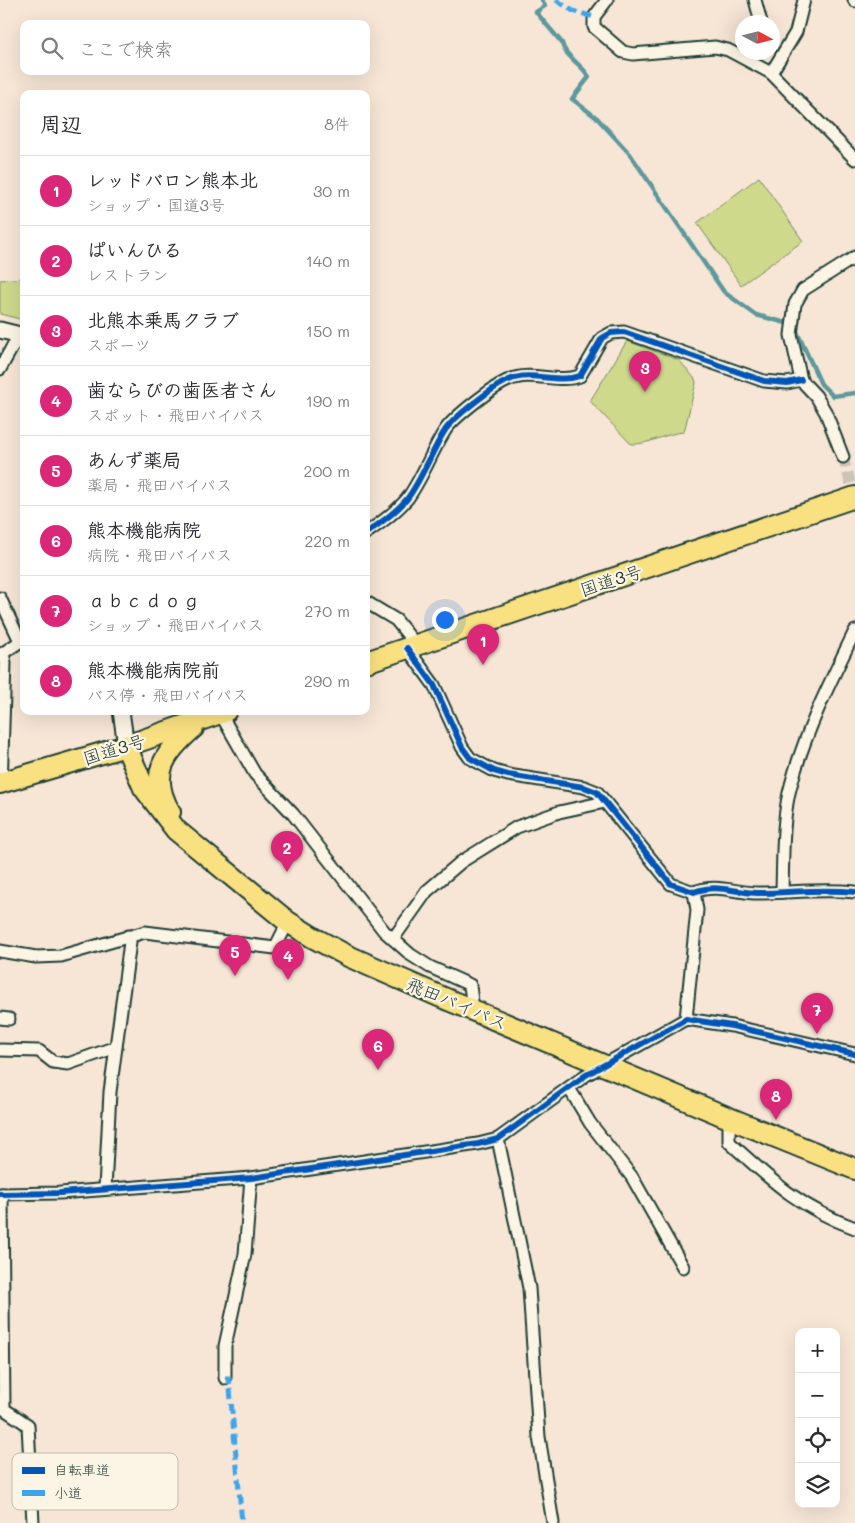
<!DOCTYPE html>
<html lang="ja">
<head>
<meta charset="utf-8">
<style>
	:root { --surface:#fff; --page:#f7f7f7; --text:#2b2b33; --muted:#7c7c81; --line:#e1e1e2; --accent:#db2777 }
	body { margin:0; font-family:Mali,"Klee One",sans-serif; background:var(--page); color:var(--text) }
	.controls { position:absolute; right:15px; bottom:15px; display:grid; overflow:hidden; border-radius:10px; box-shadow:0 5px 20px #0002 }
	.controls button { width:45px; height:45px; display:grid; place-items:center; padding:0; border:0; border-bottom:1px solid var(--line); background:var(--surface); color:var(--text); font:25px sans-serif }
	.compass { position:absolute; left:735px; top:15px; width:45px; height:45px; border-radius:50%; background:var(--surface); box-shadow:0 5px 20px #0002; rotate:97deg }
	.you { position:absolute; left:444px; top:619px; width:18px; height:18px; margin:-12px; border:4px solid #fff; border-radius:50%; background:#1a73e8; box-shadow:0 0 0 8px #1a73e833 }
	.badge { display:grid; place-items:center; width:32px; height:32px; border-radius:50%; background:var(--accent); color:#fff; font-size:16px; font-weight:700 }
	.pin { position:absolute; translate:-50% -41px; filter:drop-shadow(0 1px 2px #0008) }
	.pin::after { content:''; position:absolute; top:26px; width:18px; height:15px; background:inherit; clip-path:polygon(0 0,100% 0,50% 100%) }
	.list { margin:0; padding:0; list-style:none }
	h2 { display:flex; justify-content:space-between; align-items:center; height:65px; margin:0; padding:0 20px; font-size:21px }
	h2 small { font-size:16px; font-weight:400; color:var(--muted) }
	.list li { display:grid; grid-template-columns:32px 1fr auto; gap:15px; align-items:center; box-sizing:border-box; height:70px; padding:0 20px; border-top:1px solid var(--line) }
	.list b { display:block; font-size:19px; white-space:nowrap }
	.list p { margin:0; font-size:16px; white-space:nowrap; color:var(--muted) }
	.list em { font-size:16px; font-style:normal; color:var(--muted) }
	.icon { flex:none; width:28px; height:28px; fill:none; stroke:currentColor; stroke-width:2; stroke-linecap:round; stroke-linejoin:round }
	.map { position:relative; flex:none; width:855px; height:1523px; overflow:hidden }
	.search { position:absolute; background:var(--surface); box-shadow:0 5px 20px #0002; left:20px; top:20px; width:350px; height:55px; display:flex; align-items:center; gap:12px; box-sizing:border-box; padding:0 18px; border-radius:10px; color:var(--muted); font-size:19px }
	.panel { position:absolute; background:var(--surface); box-shadow:0 5px 20px #0002; left:20px; top:90px; width:350px; height:625px; border-radius:10px }
	.map>svg:first-child { display:block }
	.green { fill:#ced98c; stroke:#768b60 }
	.lines { fill:none; stroke-linecap:round; stroke-linejoin:round }
	.stream { stroke:#5c989c; stroke-width:4.5 }
	.minor-tunnel { stroke:#ccc4b6; stroke-width:11; stroke-dasharray:11 5.5; stroke-linecap:butt }
	.minor-casing { stroke:#1f3d34; stroke-width:15 }
	.tertiary-casing { stroke:#1f3d34; stroke-width:19 }
	.trunk-casing { stroke:#1f3d34; stroke-width:24 }
	.minor { stroke:#fcf5e5; stroke-width:11 }
	.tertiary { stroke:#fcf5e5; stroke-width:15 }
	.trunk { stroke:#f9e181; stroke-width:20 }
	.quiet { stroke:#3da4eb; stroke-width:5; stroke-dasharray:10 5; stroke-linecap:butt }
	.cycleway-casing { stroke:#fcf5e5; stroke-width:9 }
	.cycleway { stroke:#0057b8; stroke-width:6 }
	.labels { text-anchor:middle; dominant-baseline:central; stroke-width:4.5; stroke-linejoin:round; paint-order:stroke }
	.street-label { font-size:18px; fill:#1f3d34; stroke:#fcf5e5 }
	.key { fill:#fcf5e5; stroke:#babeb0; stroke-width:1 }
	.key-label { font-size:14px; fill:#1f3d34 }
</style>
</head>
<body>
<div class="map">
<svg width="855" height="1523" viewBox="0 0 855 1523">
	<rect width="100%" height="100%" fill="#f7e6d6"/>
	<filter id="ink" filterUnits="userSpaceOnUse"><feTurbulence type="fractalNoise" baseFrequency=".02" numOctaves="2"/><feDisplacementMap in="SourceGraphic" scale="10" xChannelSelector="R" yChannelSelector="G"/><feConvolveMatrix kernelMatrix="1 2 1 2 8 2 1 2 1" color-interpolation-filters="sRGB"/></filter>
	<g filter="url(#ink)">
		<g class="green">
			<polygon points="759,177 803,241 741,285 697,223"/>
			<polygon points="24,278 24,320 0,314 0,280"/>
			<path d="M627 341 679 360 695 379 696 383 684 432C665 433 650 445 631 444L590 401Z"/>
		</g>
		<g class="lines">
			<path class="stream" d="M542 0 545 6 536 12 562 43C564 56 583 65 589 77L572 99 597 118 630 154 724 292 756 315 790 324 797 332 821 384 833 396 855 393"/>
			<polyline class="minor-tunnel" points="843,457 855,498"/>
			<defs>
				<g id="minor">
					<polyline points="607,0 594,17 594,27 623,52 633,54 715,47 728,50 771,73 855,159"/>
					<polyline points="755,0 761,22"/>
					<polyline points="854,0 855,1"/>
					<polyline points="771,73 796,32 804,0"/>
					<polyline points="0,369 19,335"/>
					<polyline points="843,457 826,413 816,396 801,380 791,335 795,304 803,290 855,257"/>
					<path d="M366 533C381 523 396 512 407 499 422 479 431 453 444 432 452 418 494 386 509 380 532 370 557 384 580 376L602 338 611 333 624 332 764 381 787 383 801 380"/>
					<polyline points="0,598 20,641"/>
					<polyline points="366,602 396,620 416,645"/>
					<path d="M407 648 434 685 462 747 470 758 494 771 508 775 584 787 597 792 671 884 694 892C717 883 735 893 758 893 790 893 823 888 855 892"/>
					<polyline points="220,713 255,774 293,814 384,931 411,955 430,967 470,985 473,1010"/>
					<polyline points="1,787 5,663 3,653 24,639"/>
					<path d="M782 892C783 860 782 816 791 785 805 732 831 680 855 631"/>
					<polyline points="393,939 427,891 461,862 517,827 559,812 605,802"/>
					<polyline points="0,951 36,957 61,956 145,932 275,948 288,922"/>
					<polyline points="0,1018 9,1019"/>
					<polyline points="686,1019 697,910 694,892"/>
					<polyline points="0,1050 39,1051 53,1062 68,1064 116,1047"/>
					<polyline points="569,1088 590,1123 632,1177 683,1267"/>
					<path d="M729 1118V1142C772 1181 800 1208 855 1228"/>
					<polyline points="498,1139 529,1288 539,1437 553,1523"/>
					<polyline points="105,1189 110,1092 130,942 128,936"/>
					<polyline points="0,1194 60,1193 251,1178 478,1144 498,1139 586,1075 686,1019 732,1026 855,1054"/>
					<polyline points="2,1194 4,1409 28,1425 33,1523"/>
					<polyline points="225,1378 225,1346 245,1254 251,1178"/>
				</g>
				<g id="tertiary">
					<polyline points="0,330 24,336"/>
					<polyline points="121,711 126,746"/>
				</g>
				<g id="trunk">
					<polyline points="366,662 855,497"/>
					<polyline points="126,746 144,788 176,830 288,922 314,938 348,956 439,996 729,1118 855,1169"/>
					<polyline points="0,783 126,746 226,711"/>
					<path d="M170 812C148 775 164 753 193 728"/>
				</g>
			</defs>
			<use href="#minor" class="minor-casing"/>
			<use href="#tertiary" class="tertiary-casing"/>
			<use href="#trunk" class="trunk-casing"/>
			<use href="#minor" class="minor"/>
			<use href="#tertiary" class="tertiary"/>
			<use href="#trunk" class="trunk"/>
			<g class="quiet">
				<polyline points="556,0 573,11 594,17"/>
				<polyline points="225,1378 229,1378 242,1523"/>
			</g>
			<defs>
				<g id="cycleway">
					<path d="M366 533C381 523 396 512 407 499 422 479 431 453 444 432 452 418 494 386 509 380 532 370 557 384 580 376L602 338 611 333 624 332 764 381 787 383 801 380"/>
					<path d="M407 648 434 685 462 747 470 758 494 771 508 775 584 787 597 792 671 884 694 892C717 883 735 893 758 893 790 893 823 888 855 892"/>
					<polyline points="0,1194 60,1193 251,1178 478,1144 498,1139 586,1075 686,1019 732,1026 855,1054"/>
				</g>
			</defs>
			<use href="#cycleway" class="cycleway-casing"/>
			<use href="#cycleway" class="cycleway"/>
		</g>
	</g>
	<g class="labels">
		<g class="street-label">
			<text transform="translate(611 580) rotate(-18)">国道3号</text>
			<text transform="translate(114 749) rotate(-17)">国道3号</text>
			<text transform="translate(457 1003) rotate(23)">飛田バイパス</text>
		</g>
	</g>
	<rect x="12" y="1453" width="166" height="57" rx="8" class="key"/>
	<rect x="22" y="1467" width="23" height="7" fill="#0057b8"/>
	<rect x="22" y="1490" width="23" height="6" fill="#3da4eb"/>
	<g class="key-label">
		<text x="54" y="1475">自転車道</text>
		<text x="54" y="1498">小道</text>
	</g>
</svg>
<div class="controls">
<button>+</button>
<button>−</button>
<button><svg class="icon" aria-label="locate" viewBox="0 0 24 24"><circle cx="12" cy="12" r="6"/><path d="M12 2v4M12 18v4M2 12h4M18 12h4"/></svg></button>
<button><svg class="icon" aria-label="layers" viewBox="0 0 24 24"><path d="M12 4l9 5-9 5-9-5zM3 14l9 5 9-5"/></svg></button>
</div>
<svg class="compass" viewBox="-18 -18 36 36"><path d="M0-13l5 13h-10z" fill="#e53935"/><path d="M0 13l5-13h-10z" fill="#7c7c81"/></svg>
<div class="you"></div>
<div class="pin badge" style="left:483px;top:665px">1</div>
<div class="pin badge" style="left:287px;top:872px">2</div>
<div class="pin badge" style="left:645px;top:392px">3</div>
<div class="pin badge" style="left:288px;top:980px">4</div>
<div class="pin badge" style="left:235px;top:976px">5</div>
<div class="pin badge" style="left:378px;top:1070px">6</div>
<div class="pin badge" style="left:817px;top:1034px">7</div>
<div class="pin badge" style="left:776px;top:1120px">8</div>
<div class="search"><svg class="icon" aria-label="search" viewBox="0 0 24 24"><circle cx="10" cy="10" r="6"/><path d="M15 15l6 6"/></svg>ここで検索</div>
<section class="panel">
<h2>周辺<small>8件</small></h2>
<ul class="list">
<li><span class="badge">1</span><div><b>レッドバロン熊本北</b><p>ショップ · 国道3号</p></div><em>30 m</em></li>
<li><span class="badge">2</span><div><b>ぱいんひる</b><p>レストラン</p></div><em>140 m</em></li>
<li><span class="badge">3</span><div><b>北熊本乗馬クラブ</b><p>スポーツ</p></div><em>150 m</em></li>
<li><span class="badge">4</span><div><b>歯ならびの歯医者さん</b><p>スポット · 飛田バイパス</p></div><em>190 m</em></li>
<li><span class="badge">5</span><div><b>あんず薬局</b><p>薬局 · 飛田バイパス</p></div><em>200 m</em></li>
<li><span class="badge">6</span><div><b>熊本機能病院</b><p>病院 · 飛田バイパス</p></div><em>220 m</em></li>
<li><span class="badge">7</span><div><b>ａｂｃｄｏｇ</b><p>ショップ · 飛田バイパス</p></div><em>270 m</em></li>
<li><span class="badge">8</span><div><b>熊本機能病院前</b><p>バス停 · 飛田バイパス</p></div><em>290 m</em></li>
</ul>
</section>
</div>
</body>
</html>
